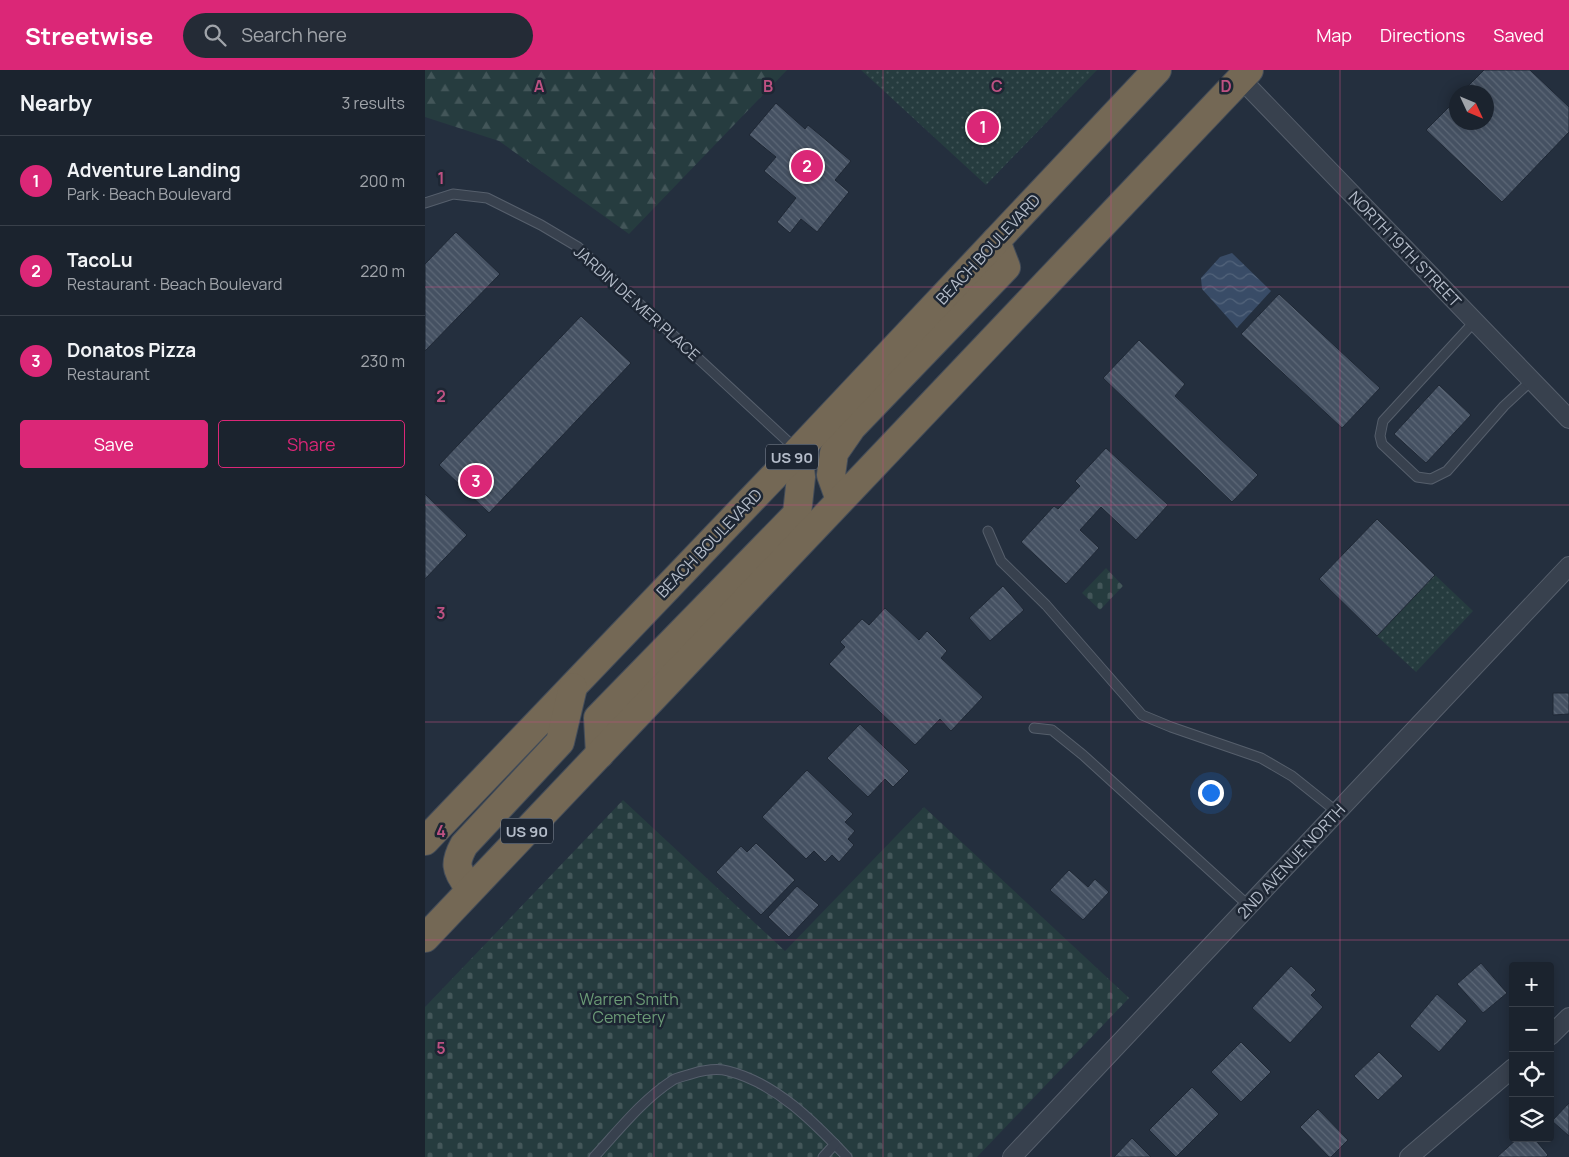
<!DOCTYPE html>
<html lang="en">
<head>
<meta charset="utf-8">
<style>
	:root { --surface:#1b232e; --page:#242b36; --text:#f1f3f6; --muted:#a0a4aa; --line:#39404a; --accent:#db2777 }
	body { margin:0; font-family:Manrope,sans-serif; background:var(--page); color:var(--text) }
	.controls { position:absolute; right:15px; bottom:15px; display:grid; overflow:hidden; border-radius:5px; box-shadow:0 2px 12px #0003 }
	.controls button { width:45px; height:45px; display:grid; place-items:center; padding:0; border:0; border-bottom:1px solid var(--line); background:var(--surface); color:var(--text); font:25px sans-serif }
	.compass { position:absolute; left:1024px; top:15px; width:45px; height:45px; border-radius:50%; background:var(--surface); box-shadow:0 2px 12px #0003; rotate:134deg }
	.you { position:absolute; left:785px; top:722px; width:18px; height:18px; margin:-12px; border:4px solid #fff; border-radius:50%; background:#1a73e8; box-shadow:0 0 0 8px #1a73e833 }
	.badge { display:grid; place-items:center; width:32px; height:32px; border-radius:50%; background:var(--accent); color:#fff; font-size:16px; font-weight:700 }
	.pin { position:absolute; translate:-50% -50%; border:2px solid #fff; box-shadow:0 1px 5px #0006 }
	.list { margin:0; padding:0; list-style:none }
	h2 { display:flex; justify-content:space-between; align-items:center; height:65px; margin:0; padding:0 20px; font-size:21px }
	h2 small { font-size:16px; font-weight:400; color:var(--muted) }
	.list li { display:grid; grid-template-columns:32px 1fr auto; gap:15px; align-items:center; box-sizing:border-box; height:90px; padding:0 20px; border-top:1px solid var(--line) }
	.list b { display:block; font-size:19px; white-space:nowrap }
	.list p { margin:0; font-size:16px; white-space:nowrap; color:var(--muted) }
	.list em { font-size:16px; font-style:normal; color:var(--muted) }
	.actions { display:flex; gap:10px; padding:15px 20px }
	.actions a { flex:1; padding:11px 0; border:1px solid var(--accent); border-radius:5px; text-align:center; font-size:18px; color:var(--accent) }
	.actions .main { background:var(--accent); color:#fff }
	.icon { flex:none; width:28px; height:28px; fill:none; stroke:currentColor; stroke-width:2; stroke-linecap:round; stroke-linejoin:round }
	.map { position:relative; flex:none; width:1144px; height:1087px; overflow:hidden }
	header { display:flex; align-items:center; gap:30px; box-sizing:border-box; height:70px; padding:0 25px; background:var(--accent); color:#fff }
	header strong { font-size:24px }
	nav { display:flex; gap:28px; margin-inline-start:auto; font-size:18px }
	.search { width:350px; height:45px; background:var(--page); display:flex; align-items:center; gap:12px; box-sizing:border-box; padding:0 18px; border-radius:28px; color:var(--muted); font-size:19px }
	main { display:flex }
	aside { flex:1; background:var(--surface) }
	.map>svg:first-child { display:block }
	.forest { fill:url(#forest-firs) }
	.cemetery { fill:url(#cemetery-stones) }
	.park { fill:url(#park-dots) }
	.water { fill:url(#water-waves) }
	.building { fill:url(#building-back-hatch); stroke:#1f2835 }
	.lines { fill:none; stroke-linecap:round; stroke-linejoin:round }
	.lane-casing { stroke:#565f6c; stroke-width:11 }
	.street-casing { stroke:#565f6c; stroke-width:20 }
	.highway-casing { stroke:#434c59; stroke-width:30 }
	.lane { stroke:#38414e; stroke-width:9 }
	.street { stroke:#38414e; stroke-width:18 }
	.highway { stroke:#746855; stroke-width:28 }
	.grid { fill:none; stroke:#bd5182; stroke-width:1; stroke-opacity:0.55 }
	.labels { text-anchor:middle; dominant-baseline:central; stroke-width:5; stroke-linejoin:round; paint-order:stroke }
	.shield { fill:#1d2633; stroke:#878f9c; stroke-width:1 }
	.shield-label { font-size:15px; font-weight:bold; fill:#b4bcc9 }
	.street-label { font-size:16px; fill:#b4bcc9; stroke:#1d2633 }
	.park-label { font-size:16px; fill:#6b9a76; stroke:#1d2633 }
	.grid-label { font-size:16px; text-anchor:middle; font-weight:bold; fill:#bd5182; stroke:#1d2633; stroke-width:5; stroke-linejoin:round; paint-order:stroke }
</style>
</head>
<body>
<header>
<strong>Streetwise</strong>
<div class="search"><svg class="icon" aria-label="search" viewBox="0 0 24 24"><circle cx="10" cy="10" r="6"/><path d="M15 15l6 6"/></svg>Search here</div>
<nav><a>Map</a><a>Directions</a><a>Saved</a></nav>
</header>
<main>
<aside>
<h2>Nearby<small>3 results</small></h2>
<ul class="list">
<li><span class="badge">1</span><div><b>Adventure Landing</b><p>Park · Beach Boulevard</p></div><em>200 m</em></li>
<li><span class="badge">2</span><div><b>TacoLu</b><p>Restaurant · Beach Boulevard</p></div><em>220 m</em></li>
<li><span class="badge">3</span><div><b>Donatos Pizza</b><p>Restaurant</p></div><em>230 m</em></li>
</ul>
<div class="actions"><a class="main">Save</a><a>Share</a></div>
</aside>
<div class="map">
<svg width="1144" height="1087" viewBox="0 0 1144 1087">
	<defs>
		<pattern id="forest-firs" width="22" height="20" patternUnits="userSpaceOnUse" patternTransform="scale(1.25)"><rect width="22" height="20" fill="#263c3f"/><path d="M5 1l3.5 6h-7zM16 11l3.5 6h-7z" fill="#435659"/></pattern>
		<pattern id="cemetery-stones" width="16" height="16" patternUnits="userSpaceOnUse" patternTransform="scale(1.25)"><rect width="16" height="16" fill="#263c3f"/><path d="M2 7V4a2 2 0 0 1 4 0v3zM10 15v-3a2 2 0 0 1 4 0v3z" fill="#435659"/></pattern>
		<pattern id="park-dots" width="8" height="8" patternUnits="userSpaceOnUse" patternTransform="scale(1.25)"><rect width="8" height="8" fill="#263c3f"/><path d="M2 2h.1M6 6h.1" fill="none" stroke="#435659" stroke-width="1.8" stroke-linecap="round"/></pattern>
		<pattern id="water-waves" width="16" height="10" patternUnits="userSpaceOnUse" patternTransform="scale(1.25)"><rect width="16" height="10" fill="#394c67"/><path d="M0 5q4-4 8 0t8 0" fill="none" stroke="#53647b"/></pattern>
		<pattern id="building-back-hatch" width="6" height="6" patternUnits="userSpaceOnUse" patternTransform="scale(1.25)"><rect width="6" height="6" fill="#455162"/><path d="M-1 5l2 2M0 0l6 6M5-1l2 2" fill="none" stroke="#5d6877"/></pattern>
	</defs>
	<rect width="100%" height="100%" fill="#242f3e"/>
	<polygon class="forest" points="0,0 362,0 204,164 74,71 0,47"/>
	<g class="cemetery">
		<polygon points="681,498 698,516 675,540 657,523"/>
		<polygon points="198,730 360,881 499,737 704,928 552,1087 0,1087 0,937"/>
	</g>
	<g class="park">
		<polygon points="436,0 672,0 561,115"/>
		<polygon points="1010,505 1048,541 991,602 952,566"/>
	</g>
	<polygon class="water" points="807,183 846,221 812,258 777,219 776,208 795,187"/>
	<g class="building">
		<polygon points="1059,0 1105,0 1144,37 1144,62 1077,132 1001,60 1032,29 1032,52 1062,52 1062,22 1037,22"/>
		<polygon points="351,33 380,59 383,55 426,91 410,110 424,122 392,162 376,149 365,163 352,152 371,128 339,101 351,87 324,65"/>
		<polygon points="31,162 75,204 0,281 0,194"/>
		<polygon points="854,224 955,318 917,358 816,264"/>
		<polygon points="156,246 206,293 64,443 14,395"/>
		<polygon points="714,270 760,314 750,326 833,405 807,432 678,308"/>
		<polygon points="1014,315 1046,345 1001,393 969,364"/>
		<polygon points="681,378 743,435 711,470 676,437 655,460 674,478 641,514 596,472 629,436 633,439 655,416 650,411"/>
		<polygon points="0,424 42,465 0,509"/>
		<polygon points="952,449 1010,505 952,566 894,509"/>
		<polygon points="578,516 599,540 565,571 544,548"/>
		<polygon points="460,538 494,570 502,561 522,581 516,588 558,627 526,661 515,649 490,675 404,594 420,577 415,572 437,549 444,555"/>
		<polygon points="1128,623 1144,623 1144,644 1128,645"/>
		<polygon points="435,654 484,701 468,717 460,709 443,727 402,688"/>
		<polygon points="382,700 428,744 420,752 430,761 423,769 429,775 414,792 407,785 400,792 389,781 381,789 337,747"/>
		<polygon points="331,773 370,810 336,845 291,802 316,776 322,782"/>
		<polygon points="644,800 663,817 670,809 684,822 658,850 625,820"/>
		<polygon points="372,816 394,835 364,867 343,847"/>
		<polygon points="1056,893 1082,923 1058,943 1032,914"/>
		<polygon points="866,896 891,920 886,925 898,937 865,973 827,938"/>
		<polygon points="1012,924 1042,951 1014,982 985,956"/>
		<polygon points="816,972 846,1002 816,1032 786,1002"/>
		<polygon points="954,982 978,1006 953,1030 929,1006"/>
		<polygon points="767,1017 794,1044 751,1087 724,1060"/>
		<polygon points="1144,1033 1144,1066 1127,1051"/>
		<polygon points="893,1039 923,1070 906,1087 904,1087 875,1057"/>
		<polygon points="707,1068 726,1087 689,1087"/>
		<polygon points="1093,1068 1109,1068 1123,1085 1121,1087 1072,1087"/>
	</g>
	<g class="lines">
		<defs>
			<g id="lane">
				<polyline points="0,133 28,124 62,128 116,155 153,177 371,379"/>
				<polyline points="1050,251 958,351 955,366 957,374 992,407 1006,409 1022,401 1079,336 1107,310"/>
				<polyline points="563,461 576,491 621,535 717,645 746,657 836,688 867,706 912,742"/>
				<polyline points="609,658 627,660 658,685 824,836"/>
				<path d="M169 1087C194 1060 217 1030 248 1010 253 1007 260 1006 266 1004 276 1001 292 998 303 1001 351 1013 389 1052 422 1087"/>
				<polyline points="398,1087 410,1074"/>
			</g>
			<g id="street">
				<polyline points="816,9 1144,349"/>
				<polyline points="1125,966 1144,947"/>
				<polyline points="587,1087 1144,496"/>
				<polyline points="984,1087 1088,998"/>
			</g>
			<g id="highway">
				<polyline points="415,430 406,405 409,383 427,357 581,197 571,171"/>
				<polyline points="175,684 173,648 372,444 376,407 373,381"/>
				<polyline points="0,771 373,381 732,0"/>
				<path d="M45 820C33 800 27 797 39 775L135 672 148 617"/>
				<polyline points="0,868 824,0"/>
			</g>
		</defs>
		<use href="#lane" class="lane-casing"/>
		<use href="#street" class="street-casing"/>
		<use href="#highway" class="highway-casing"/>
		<use href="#lane" class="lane"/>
		<use href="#street" class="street"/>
		<use href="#highway" class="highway"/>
	</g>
	<path class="grid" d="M229 0V1087M458 0V1087M686 0V1087M915 0V1087M0 217H1144M0 435H1144M0 652H1144M0 870H1144"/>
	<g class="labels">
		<g class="shield">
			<rect x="341" y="374.5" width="52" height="25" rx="4"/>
			<rect x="76" y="748.5" width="52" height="25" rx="4"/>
		</g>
		<g class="shield-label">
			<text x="367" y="387">US 90</text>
			<text x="102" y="761">US 90</text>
		</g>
		<g class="street-label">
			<text transform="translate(563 179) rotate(-47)">BEACH BOULEVARD</text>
			<text transform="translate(980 179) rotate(46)">NORTH 19TH STREET</text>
			<text transform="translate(212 233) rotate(42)">JARDIN DE MER PLACE</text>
			<text transform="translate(284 473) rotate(-46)">BEACH BOULEVARD</text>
			<text transform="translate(866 791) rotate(-47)">2ND AVENUE NORTH</text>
		</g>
		<g class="park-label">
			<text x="204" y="929">Warren Smith<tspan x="204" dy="18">Cemetery</tspan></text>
		</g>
	</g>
	<g class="grid-label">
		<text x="114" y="22">A</text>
		<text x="343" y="22">B</text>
		<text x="572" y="22">C</text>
		<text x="801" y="22">D</text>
		<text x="16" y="114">1</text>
		<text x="16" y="332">2</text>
		<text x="16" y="549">3</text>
		<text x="16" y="767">4</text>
		<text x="16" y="984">5</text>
	</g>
</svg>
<div class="controls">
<button>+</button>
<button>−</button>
<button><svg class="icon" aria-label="locate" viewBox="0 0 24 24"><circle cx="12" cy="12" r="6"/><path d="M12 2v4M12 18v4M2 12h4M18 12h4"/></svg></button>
<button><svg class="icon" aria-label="layers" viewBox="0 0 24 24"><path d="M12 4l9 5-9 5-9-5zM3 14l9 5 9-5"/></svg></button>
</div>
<svg class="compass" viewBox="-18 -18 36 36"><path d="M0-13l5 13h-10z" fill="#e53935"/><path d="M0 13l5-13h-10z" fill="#a0a4aa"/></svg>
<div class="you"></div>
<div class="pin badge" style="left:558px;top:57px">1</div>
<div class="pin badge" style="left:382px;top:96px">2</div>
<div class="pin badge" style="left:51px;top:411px">3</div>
</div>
</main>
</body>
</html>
